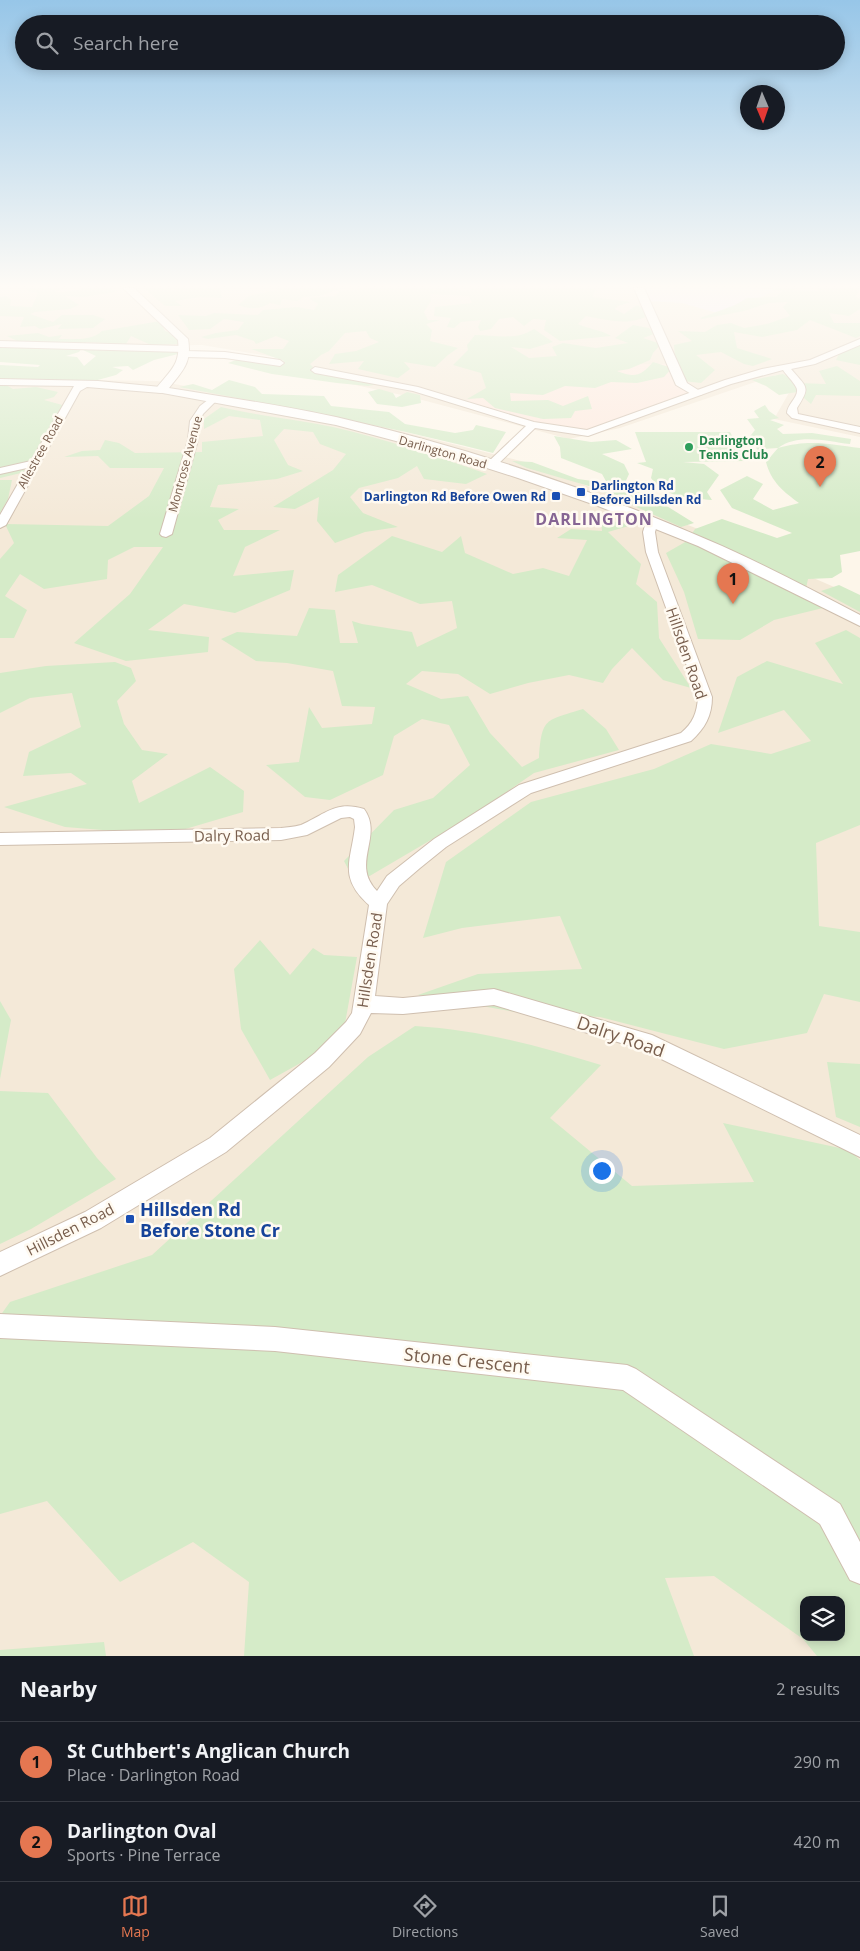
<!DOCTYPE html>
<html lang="en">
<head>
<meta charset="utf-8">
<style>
	:root { --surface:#171b24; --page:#242831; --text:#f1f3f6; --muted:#9ea1a6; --line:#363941; --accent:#e57751 }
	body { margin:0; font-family:"Open Sans",sans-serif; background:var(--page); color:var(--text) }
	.controls { position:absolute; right:15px; bottom:15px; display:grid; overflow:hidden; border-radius:10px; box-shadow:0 2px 12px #0003 }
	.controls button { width:45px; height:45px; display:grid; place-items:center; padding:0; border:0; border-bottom:1px solid var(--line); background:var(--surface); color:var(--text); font:25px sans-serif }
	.compass { position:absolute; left:740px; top:85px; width:45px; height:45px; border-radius:50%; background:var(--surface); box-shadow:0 2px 12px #0003; rotate:178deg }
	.you { position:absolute; left:601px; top:1170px; width:18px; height:18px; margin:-12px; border:4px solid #fff; border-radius:50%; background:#1a73e8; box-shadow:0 0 0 8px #1a73e833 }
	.badge { display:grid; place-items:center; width:32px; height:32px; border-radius:50%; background:var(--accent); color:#111; font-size:16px; font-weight:700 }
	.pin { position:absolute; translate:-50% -41px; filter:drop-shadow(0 1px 2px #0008) }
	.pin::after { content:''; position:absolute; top:26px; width:18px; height:15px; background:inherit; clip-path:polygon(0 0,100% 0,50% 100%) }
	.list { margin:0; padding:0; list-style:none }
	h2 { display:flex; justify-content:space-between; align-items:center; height:65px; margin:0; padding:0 20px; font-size:21px }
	h2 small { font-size:16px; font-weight:400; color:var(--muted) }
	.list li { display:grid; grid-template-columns:32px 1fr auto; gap:15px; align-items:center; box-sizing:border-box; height:80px; padding:0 20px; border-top:1px solid var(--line) }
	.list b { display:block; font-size:19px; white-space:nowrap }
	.list p { margin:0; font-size:16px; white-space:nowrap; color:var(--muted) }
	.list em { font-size:16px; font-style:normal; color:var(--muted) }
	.icon { flex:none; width:28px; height:28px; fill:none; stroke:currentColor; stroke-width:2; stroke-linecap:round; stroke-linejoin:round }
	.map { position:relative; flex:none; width:860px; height:1656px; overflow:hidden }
	.search { position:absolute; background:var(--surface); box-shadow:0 2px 12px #0003; left:15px; right:15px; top:15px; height:55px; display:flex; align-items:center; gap:12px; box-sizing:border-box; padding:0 18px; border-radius:28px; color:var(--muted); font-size:19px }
	.sheet { height:225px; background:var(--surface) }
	nav { display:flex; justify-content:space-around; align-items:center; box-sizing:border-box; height:70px; border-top:1px solid var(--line); background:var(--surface); font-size:14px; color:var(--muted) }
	nav a { display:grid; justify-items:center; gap:2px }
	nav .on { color:var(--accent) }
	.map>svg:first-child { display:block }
	.residential { fill:#f4e9d8; fill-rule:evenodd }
	.commercial { fill:#fde9de }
	.education { fill:#f3e7f9 }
	.green { fill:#d5ebc8; fill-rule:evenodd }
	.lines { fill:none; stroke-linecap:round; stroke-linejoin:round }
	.minor-casing { stroke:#cfbfaf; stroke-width:2 }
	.tertiary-casing { stroke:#cfbfaf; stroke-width:2 }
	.minor { fill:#fff; fill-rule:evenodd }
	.tertiary { fill:#fff; fill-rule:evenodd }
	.leisure-dot { fill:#2e9e5b; stroke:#fffaf1; stroke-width:2 }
	.transit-dot { fill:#1a4fb4; stroke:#fffaf1; stroke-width:2 }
	.labels { text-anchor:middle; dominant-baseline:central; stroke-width:5; stroke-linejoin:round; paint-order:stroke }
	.far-leisure-label { font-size:12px; font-weight:bold; fill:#27864d; stroke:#fffaf1; text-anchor:start }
	.far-street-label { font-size:12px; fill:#785e4d; stroke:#fffaf1 }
	.far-transit-label { font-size:12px; font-weight:bold; fill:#164399; stroke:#fffaf1; text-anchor:start }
	.street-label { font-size:15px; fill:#785e4d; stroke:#fffaf1 }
	.far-district-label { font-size:16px; font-weight:bold; letter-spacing:1px; fill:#866594; stroke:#fffaf1 }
	.near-street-label { font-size:18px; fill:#785e4d; stroke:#fffaf1 }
	.near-transit-label { font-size:18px; font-weight:bold; fill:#164399; stroke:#fffaf1; text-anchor:start }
</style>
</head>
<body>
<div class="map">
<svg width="860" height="1656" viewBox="0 0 860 1656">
	<rect width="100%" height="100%" fill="#fdf6ea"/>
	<g class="residential">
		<polygon points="0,288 860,288 860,437 774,419 790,391 776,375 620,428 569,439 411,397 300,373 281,358 202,345 0,348"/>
		<path d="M0 379 157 381 295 405 525 462 724 539 857 597 860 596V1656H0ZM804 1600H841V1637H804Z"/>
	</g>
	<polygon class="commercial" points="668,364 695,393 586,434 539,426 464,403 525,365"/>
	<polygon class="education" points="642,288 773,288 772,292 759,298 717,313 682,303 648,301"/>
	<g class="green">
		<path d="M26 288H63L55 292C74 294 101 280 116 292L83 297 65 296 79 305 70 309 35 312 30 314 53 322 62 315H93L105 319 93 328 58 329 62 324 40 329 35 326 20 327 24 317 0 316V297L6 296 11 300 10 306 32 307 38 293 28 291Z"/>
		<polygon points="144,288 170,288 172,291 176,288 217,288 220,289 222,298 200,297 175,301 182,306 165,306"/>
		<path d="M276 288H343L319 296 302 297 303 298 297 301 282 299 280 305 270 303C260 310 248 309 238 305L249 296 277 290Z"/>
		<path d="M385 288H426L435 290 438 288H459V290H471V288H594L596 289 592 297 631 302 618 306 615 309 624 314 637 305 650 314C633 327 606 320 586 316L578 324C589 329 602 330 611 336L560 341 544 330 546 320 533 319 524 326 513 317 499 319 491 329 480 331 478 327 481 320 461 322 454 328 447 327 451 318 434 316 435 307 472 303 469 296 430 294 431 301 424 312 428 320H440L426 324 432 330 430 341 458 348 448 355 435 367 404 362 410 369 398 378 358 369 364 361 329 364 335 354 356 351 379 342 370 338 366 331 345 333 329 351 321 355 310 364 316 370 384 383 368 386 337 383 272 374 228 363 239 359 276 366 284 361 251 349H283L289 341 276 336 256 344 254 341 236 335 208 339 201 337 216 333 238 330 244 322 224 319 210 329 189 330 178 315 206 316 214 313 258 315 263 310 297 307 314 310 318 304 309 298 335 296 341 290Z"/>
		<polygon points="763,288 794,288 796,290 817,291 819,288 860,288 856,297 860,299 860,309 849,316 829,313 834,323 860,323 860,336 856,338 810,320 797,330 762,337 734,332 737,348 772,359 753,366 744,364 721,352 696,355 715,370 701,383 683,381 675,359 674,345 692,341 678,331 705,332 717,325 731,323 744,328 767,324 790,316 783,307 788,302 769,303 744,311 702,319 700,318 735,305 747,298 776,297 783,291"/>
		<path d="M160 321 165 331 188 338 183 344 151 345 131 336 126 344 86 342 79 352 66 356 77 357 84 366 96 356 83 350 123 348 177 351 178 354 154 360 133 370 128 366 112 367 123 370 116 375 94 381 59 386H45L26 381H0V365L38 367 40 365 0 362V343L64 346 56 342 23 344 7 336 38 333 49 337 62 335 59 339C73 339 92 341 102 331Z"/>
		<path d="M633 325 649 328 654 334 643 338 661 344 653 353 650 360 629 369 617 371C635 378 641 376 653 362L672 368 664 377 637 383 611 382 595 388 565 386 543 395 510 393 511 401 548 400 563 406 588 396 592 409 575 411 571 418 543 419 495 408 483 398 467 399 486 388 481 373 453 365 468 350 467 345 475 335C496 335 515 341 534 329L553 342 530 349 511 347 529 358 557 356 552 347 563 343 596 348 628 343 615 338Z"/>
		<polygon points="860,345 860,365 836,360 840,352"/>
		<polygon points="837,366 860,381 860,396 816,395 811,404 797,392 779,395 766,386 752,380 783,374 797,383 826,384 819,371"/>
		<path d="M229 380 255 387 262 394 324 396 331 406 389 412 405 424 455 433 473 430 476 425 506 432 493 453C389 426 284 407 179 387L193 384 212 390Z"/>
		<polygon points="6,385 13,389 36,387 58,392 54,397 44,400 66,406 51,424 44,443 32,463 21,462 25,472 0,478 0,386"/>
		<polygon points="379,389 393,393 396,398 407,392 420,395 421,403 402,407 377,404 368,392"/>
		<path d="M765 405 769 411 779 418 770 420 784 425 777 429 783 434 812 433 851 439 850 444C826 441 798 433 778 448 809 439 829 444 860 448V551L840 555 842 572 832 578 808 579 805 593 823 608 774 620 740 640 698 639 684 592 666 553 687 541 695 529 722 519 777 538 792 533 732 508 720 490 747 476 763 484 753 499 773 510 799 503C784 492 771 482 766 462L778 448 763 449 759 454 756 447 747 440 755 430 747 419 759 418 754 411Z"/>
		<path d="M221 407C258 416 296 419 333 427 386 439 436 456 487 474L466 484 424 479 417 466 398 478 359 488 350 497 363 513 398 527 365 532 335 543 317 521 319 497 295 509 273 507 333 470 346 454 320 444 313 432 284 429 274 440 288 465 303 471 277 479 218 485 210 507 239 509 218 520 224 530H280L245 547 233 576 294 570 290 590 235 613 184 604 148 630 209 637 208 652 126 661 74 643 130 594 163 547H134L108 560 107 579 44 589 20 574 5 596 27 610 14 638H0V559L14 543 5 524 108 526 149 496 164 468H110L98 456 64 457 82 451 100 450 105 440 119 443 135 453 202 452V442L263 436 260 420 229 416 204 429V419Z"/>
		<path d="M635 432H730L746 461 683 462 704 464 719 475 707 492 712 500C690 498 665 498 651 478L653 469 637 463 646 462Z"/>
		<polygon points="554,436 591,442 616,440 632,449 602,454 624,464 629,474 624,485 665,505 694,523 681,527 592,487 527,468 512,461 532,462 578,479 607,483 602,474 561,458 560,447"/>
		<polygon points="0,480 12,480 8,499 0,513"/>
		<path d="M601 519 632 525 608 532 641 564 636 584 657 602 659 638 691 688 663 680 632 648 612 669 603 683 569 675 528 683 490 694 458 674 422 671 406 684 441 699 468 696 490 733 522 767 539 758C542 717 545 721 583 709L606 729 619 750 534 773 470 817 356 884 344 861 394 810 433 798 470 765 449 725 422 719 394 736 383 775 330 800 305 797 266 765 299 762 309 707 322 728 372 724 375 707 342 706 333 671 287 663 256 661 221 639 237 632 297 636 309 608 335 610 340 643H358L352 621 362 624 412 632 417 647 457 628 452 601 420 604 372 585 335 592 338 575 392 536 442 552 461 536 465 553 513 574 543 568 569 576 587 540 557 538 571 529 602 531Z"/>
		<polygon points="839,585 860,595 860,612 821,591"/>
		<polygon points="846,630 860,638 860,825 816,843 819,926 860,932 860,1002 824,994 807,1033 724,1049 600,1017 515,1012 418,995 478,974 582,969 560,916 462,928 423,938 446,862 531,802 654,769 711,744 771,754 811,741 784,710 718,733 737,677 767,661 843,684 815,643"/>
		<polygon points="115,662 131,668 136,681 117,701 124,724 142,750 168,754 132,781 139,803 210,767 244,791 243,812 165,835 65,827 4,807 87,784 71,773 23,776 29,752 81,727 72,693 30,698 0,713 0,673 46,666"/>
		<polygon points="260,940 290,975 313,948 324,955 357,957 342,1040 270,1080 241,1029 234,969"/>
		<polygon points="0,1001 11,1020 0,1079"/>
		<path d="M415 1026C481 1030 539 1046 601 1065L550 1118 632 1186 754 1182 723 1123 849 1150 860 1160V1656H817L803 1639 714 1576 665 1578 694 1656H244L249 1582 193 1542 120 1582 47 1501 0 1514V1316L10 1302 152 1255 368 1057ZM804 1600H841V1637H804Z"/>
		<polygon points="827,1062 860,1064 860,1127 836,1117"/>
		<polygon points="0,1091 48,1093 97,1158 116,1179 31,1229 0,1244"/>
		<polygon points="104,1642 106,1656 0,1656 0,1650"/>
	</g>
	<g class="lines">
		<defs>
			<g id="minor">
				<path d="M860 339V345L815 364 791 369C807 388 811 386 797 408L798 414 860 427V433L792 418 787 413C787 404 801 395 796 387 793 381 787 376 783 370L731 384 588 436 535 428 495 467 491 468 486 465 487 463 526 426 413 391 315 373 311 370 315 367 418 387 534 422 587 430 725 380 762 369 810 360Z"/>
				<polygon points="0,341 185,346 189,349 186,351 225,352 280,360 284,363 280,366 225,358 185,357 181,354 184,352 0,347"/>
				<polygon points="0,379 98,381 161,387 166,390 161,393 87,387 80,391 6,525 0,528 0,515 27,468 0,474 0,468 31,461 74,386 0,385"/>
				<polygon points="213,396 218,399 203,414 200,421 198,440 172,534 166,537 162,536 160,534 188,440 190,421 200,406"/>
				<path d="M652 519 658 522 655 532 658 552 712 697C712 716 705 728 691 741L531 793 446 847 420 868 399 886 387 904 375 996 403 998 494 989 652 1035 860 1135V1157L641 1049 494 1005 403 1014 371 1013 360 1034 329 1067 226 1152 101 1228 0 1276V1252L85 1212 210 1138 315 1053 346 1022 352 1013 369 905C338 877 351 861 355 827L354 819 350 817 341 818 307 835 281 840 0 845V833L281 828C287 827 294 827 301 825 324 815 336 800 364 809 384 836 350 864 377 891L387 876 434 839 519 785 681 733C693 723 697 713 698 697L646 552 643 532 646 522Z"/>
				<polygon points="0,1314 275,1327 627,1365 636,1369 840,1504 860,1542 860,1584 850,1580 820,1524 623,1390 275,1351 0,1338"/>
			</g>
			<g id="tertiary">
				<path d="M123 288H134L188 339C192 363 183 370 169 388 225 397 281 405 336 417 462 446 589 488 708 540 760 562 810 589 860 615V626L698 546 598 506 518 478 437 452 336 425 157 392 155 390C169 371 181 366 178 340Z"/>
				<polygon points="634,288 644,288 687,383 703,393 701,395 693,395 676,385"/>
			</g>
		</defs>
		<use href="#minor" class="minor-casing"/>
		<use href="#tertiary" class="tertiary-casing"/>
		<use href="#minor" class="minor"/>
		<use href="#tertiary" class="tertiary"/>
	</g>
	<linearGradient id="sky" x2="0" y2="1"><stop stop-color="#97c6e8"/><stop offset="0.55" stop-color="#fefbf6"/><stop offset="1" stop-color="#fefbf6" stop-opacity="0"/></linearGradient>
	<rect width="860" height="520" fill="url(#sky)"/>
	<circle class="leisure-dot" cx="689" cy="447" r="5"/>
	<g class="transit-dot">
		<rect x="576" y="487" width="10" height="10" rx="2.5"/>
		<rect x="551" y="491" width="10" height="10" rx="2.5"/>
		<rect x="125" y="1214" width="10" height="10" rx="2.5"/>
	</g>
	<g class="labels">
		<g class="far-leisure-label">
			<text x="699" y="440">Darlington<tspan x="699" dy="14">Tennis Club</tspan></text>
		</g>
		<g class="far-street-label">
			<text transform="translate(40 452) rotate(-61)">Allestree Road</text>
			<text transform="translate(443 452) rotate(16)">Darlington Road</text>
			<text transform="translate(185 464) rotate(-75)">Montrose Avenue</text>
		</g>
		<g class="far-transit-label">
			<text x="591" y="485">Darlington Rd<tspan x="591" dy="14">Before Hillsden Rd</tspan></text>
			<text x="546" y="496" text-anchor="end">Darlington Rd Before Owen Rd</text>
		</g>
		<g class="street-label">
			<text transform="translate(687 653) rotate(71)">Hillsden Road</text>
			<text transform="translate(232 835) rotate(-1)">Dalry Road</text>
			<text transform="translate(369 960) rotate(-81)">Hillsden Road</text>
			<text transform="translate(70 1229) rotate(-27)">Hillsden Road</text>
		</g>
		<g class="far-district-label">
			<text x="594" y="519">DARLINGTON</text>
		</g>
		<g class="near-street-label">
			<text transform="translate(621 1036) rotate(19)">Dalry Road</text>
			<text transform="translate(467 1360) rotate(6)">Stone Crescent</text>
		</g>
		<g class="near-transit-label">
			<text x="140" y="1209">Hillsden Rd<tspan x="140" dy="21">Before Stone Cr</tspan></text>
		</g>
	</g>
</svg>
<div class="controls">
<button><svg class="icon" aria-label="layers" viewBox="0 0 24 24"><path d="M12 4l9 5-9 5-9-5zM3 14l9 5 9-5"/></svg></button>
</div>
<svg class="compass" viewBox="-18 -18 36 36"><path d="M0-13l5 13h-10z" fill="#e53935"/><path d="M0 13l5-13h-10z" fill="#9ea1a6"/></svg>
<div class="you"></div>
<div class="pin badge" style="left:733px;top:604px">1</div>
<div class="pin badge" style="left:820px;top:487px">2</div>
<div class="search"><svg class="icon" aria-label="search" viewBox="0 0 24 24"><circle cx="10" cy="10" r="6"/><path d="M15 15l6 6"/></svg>Search here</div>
</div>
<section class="sheet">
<h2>Nearby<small>2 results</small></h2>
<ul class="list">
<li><span class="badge">1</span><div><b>St Cuthbert's Anglican Church</b><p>Place · Darlington Road</p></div><em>290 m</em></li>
<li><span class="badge">2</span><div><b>Darlington Oval</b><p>Sports · Pine Terrace</p></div><em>420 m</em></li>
</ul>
</section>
<nav>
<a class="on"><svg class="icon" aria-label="map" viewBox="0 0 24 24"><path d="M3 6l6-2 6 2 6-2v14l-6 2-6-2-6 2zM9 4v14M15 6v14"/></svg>Map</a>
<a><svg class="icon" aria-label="directions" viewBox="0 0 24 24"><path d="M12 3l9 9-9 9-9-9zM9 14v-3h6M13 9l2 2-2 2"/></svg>Directions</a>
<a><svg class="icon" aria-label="saved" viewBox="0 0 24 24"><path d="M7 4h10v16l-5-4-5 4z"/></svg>Saved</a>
</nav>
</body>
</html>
